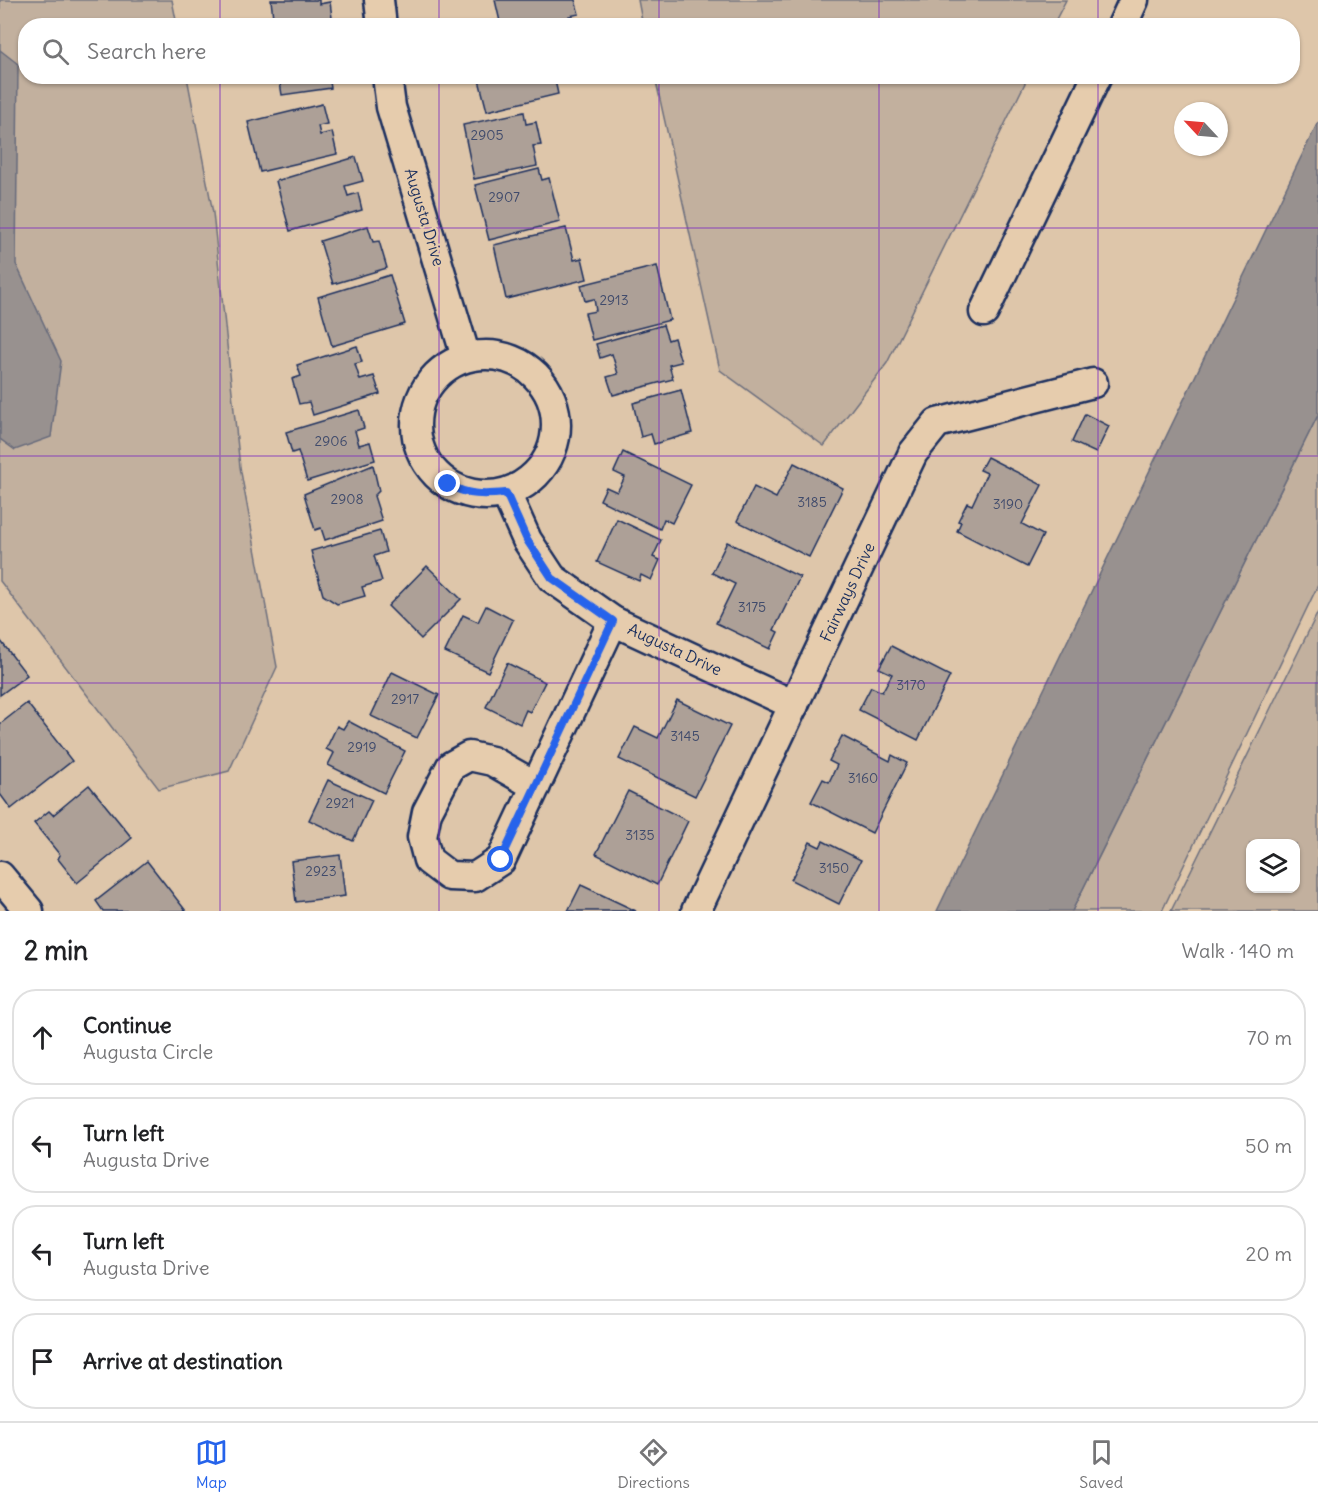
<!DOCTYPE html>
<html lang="en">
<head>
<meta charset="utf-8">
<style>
	:root { --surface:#fff; --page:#f2f2f2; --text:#202124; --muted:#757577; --line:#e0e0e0; --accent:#2563eb }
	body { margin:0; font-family:Delius,sans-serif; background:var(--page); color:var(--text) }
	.controls { position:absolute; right:18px; bottom:18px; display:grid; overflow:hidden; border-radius:12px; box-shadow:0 2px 4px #0004 }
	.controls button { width:54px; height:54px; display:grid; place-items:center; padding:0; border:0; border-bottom:2px solid var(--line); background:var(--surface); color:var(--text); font:30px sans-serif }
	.compass { position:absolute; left:1174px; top:102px; width:54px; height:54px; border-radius:50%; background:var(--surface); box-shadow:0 2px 4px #0004; rotate:296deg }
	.stop { position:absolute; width:18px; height:18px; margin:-14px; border:4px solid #2563eb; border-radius:50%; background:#fff }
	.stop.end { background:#2563eb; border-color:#fff; box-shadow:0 2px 6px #0008 }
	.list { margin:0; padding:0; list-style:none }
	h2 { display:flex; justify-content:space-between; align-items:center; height:78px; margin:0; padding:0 24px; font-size:26px }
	h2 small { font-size:20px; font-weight:400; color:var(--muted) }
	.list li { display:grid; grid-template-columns:39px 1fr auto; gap:18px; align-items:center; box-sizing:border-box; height:96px; margin:0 12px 12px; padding:0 12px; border:2px solid var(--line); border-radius:24px }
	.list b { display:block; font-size:22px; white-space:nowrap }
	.list p { margin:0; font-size:20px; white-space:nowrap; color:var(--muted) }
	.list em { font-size:20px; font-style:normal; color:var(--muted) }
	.icon { flex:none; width:33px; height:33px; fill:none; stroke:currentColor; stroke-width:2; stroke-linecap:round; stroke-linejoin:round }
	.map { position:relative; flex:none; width:1318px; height:911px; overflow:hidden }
	.search { position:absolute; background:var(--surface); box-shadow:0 2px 4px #0004; left:18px; right:18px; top:18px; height:66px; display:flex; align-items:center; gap:15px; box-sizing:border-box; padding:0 21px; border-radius:24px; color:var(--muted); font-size:22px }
	.sheet { height:510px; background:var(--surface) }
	nav { display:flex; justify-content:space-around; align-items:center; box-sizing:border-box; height:84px; border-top:2px solid var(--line); background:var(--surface); font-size:16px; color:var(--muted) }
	nav a { display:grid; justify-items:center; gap:3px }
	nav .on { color:var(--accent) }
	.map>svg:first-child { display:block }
	.green { fill:#c2b09e; stroke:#6e707e; stroke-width:1.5; fill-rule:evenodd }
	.water { fill:#98918f; stroke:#666a7b; stroke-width:1.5 }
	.building { fill:#ada097; stroke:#1b2f5e; stroke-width:1.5 }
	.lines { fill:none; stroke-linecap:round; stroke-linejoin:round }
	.street-casing { stroke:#1b2f5e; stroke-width:33 }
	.street { stroke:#e6ccad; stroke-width:28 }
	.route { stroke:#2563eb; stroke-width:8 }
	.grid { fill:none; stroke:#7b2cbf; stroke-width:1.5; stroke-opacity:0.55 }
	.labels { text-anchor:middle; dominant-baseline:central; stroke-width:4.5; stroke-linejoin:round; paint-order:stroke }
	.number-label { font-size:14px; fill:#404b6c }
	.street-label { font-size:16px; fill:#1b2f5e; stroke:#e6ccad }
</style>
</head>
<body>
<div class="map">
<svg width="1318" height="911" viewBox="0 0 1318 911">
	<rect width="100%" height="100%" fill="#dec6aa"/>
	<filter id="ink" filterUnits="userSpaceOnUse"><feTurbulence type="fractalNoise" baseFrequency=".0167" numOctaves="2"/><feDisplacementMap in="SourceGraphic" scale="12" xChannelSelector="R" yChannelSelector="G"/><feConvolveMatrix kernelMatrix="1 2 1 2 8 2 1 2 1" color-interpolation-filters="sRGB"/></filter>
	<g filter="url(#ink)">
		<g class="green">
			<polygon points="0,0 172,0 177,25 26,26 26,76 187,77 213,213 240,467 277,667 229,771 159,789 0,581"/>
			<polygon points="638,0 1066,0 1053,25 643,26"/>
			<polygon points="655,77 1028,77 887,363 824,446 720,370"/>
			<polygon points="1318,415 1318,585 1162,911 1072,911"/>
			<path d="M1318 612V911H1171ZM1250 844H1296V888H1250Z"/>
		</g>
		<g class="water">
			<polygon points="0,50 18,64 16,264 61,361 51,437 15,450 0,439"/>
			<polygon points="1318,122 1318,415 1072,911 937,911"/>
		</g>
		<g class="building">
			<polygon points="271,0 319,0 319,4 330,2 333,26 274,26"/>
			<polygon points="495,0 575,0 579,14 569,16 572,26 501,26"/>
			<polygon points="279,76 329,76 331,88 282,95"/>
			<polygon points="478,76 554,76 558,94 487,111"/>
			<polygon points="322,104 327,124 318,126 320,135 332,132 337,154 260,172 248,122"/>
			<polygon points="524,112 526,124 536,122 541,145 533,146 537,166 474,179 463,125"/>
			<polygon points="356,157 363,181 345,186 348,196 358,193 362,210 290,231 276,181"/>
			<polygon points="539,169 542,180 549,178 560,222 489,240 475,185"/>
			<polygon points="368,226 373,242 379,241 387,268 333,284 320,241"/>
			<polygon points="566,228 574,260 582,258 587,279 506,299 494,245"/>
			<polygon points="657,266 670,320 592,340 585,313 596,311 594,299 585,301 581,285"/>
			<polygon points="390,275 405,324 332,346 318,297"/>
			<polygon points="663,325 668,340 674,338 681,362 669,365 673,379 613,395 607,377 618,374 612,354 600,358 596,344"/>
			<polygon points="357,346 362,362 355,364 360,380 374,376 380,394 313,415 309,402 299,404 292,379 301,376 297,365"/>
			<polygon points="681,390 692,433 654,444 651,434 641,437 633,403"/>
			<polygon points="359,410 364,428 355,431 359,445 370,442 375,460 307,481 298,451 292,453 286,432"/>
			<polygon points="1085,414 1109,426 1096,453 1072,442"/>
			<polygon points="623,452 691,485 672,523 664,519 660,529 600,500 606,487 617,492 625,477 614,472"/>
			<polygon points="987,457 1042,485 1022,524 1043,535 1027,567 957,531 961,522 958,521 967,503 972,505 987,473 980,470"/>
			<polygon points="794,463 843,488 809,557 737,521 754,487 776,498"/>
			<polygon points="373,465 379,491 374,496 382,521 325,540 321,528 315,530 304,494"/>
			<polygon points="617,519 661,540 653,557 660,560 651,580 641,575 639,581 597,562"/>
			<polygon points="380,531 386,552 374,556 382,581 362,587 365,596 337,604 323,595 311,551"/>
			<polygon points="727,542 800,577 774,630 778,632 770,649 716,623 735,584 712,573"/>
			<polygon points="427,566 461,599 421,639 388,606"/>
			<polygon points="486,606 513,620 488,672 445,652 463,615 478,622"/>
			<polygon points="0,640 27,675 0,695"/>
			<polygon points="891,646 950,676 918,740 859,710 871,687 882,692 892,674 879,668"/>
			<polygon points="507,663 545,682 530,712 526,710 520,724 486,707"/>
			<polygon points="392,672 439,695 417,738 371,716"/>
			<polygon points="677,700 730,726 695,796 619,759 635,727 658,738"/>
			<polygon points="27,703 72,761 11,809 0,794 0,724"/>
			<polygon points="348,721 405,751 384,793 328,765 334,753 326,749 337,726 343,729"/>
			<polygon points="842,736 890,761 892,755 907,763 872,833 811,802 823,779 829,782 837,765 829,761"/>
			<polygon points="328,780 372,800 353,841 309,820"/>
			<polygon points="89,785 132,838 77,883 58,859 60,855 34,823 49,811 53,815"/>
			<polygon points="628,791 688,821 657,885 596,854"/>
			<polygon points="823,841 861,860 839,904 791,880 810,842 820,847"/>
			<polygon points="340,855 345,896 296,902 291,861"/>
			<polygon points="147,861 186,911 103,911 96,901"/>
			<polygon points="581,885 636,911 568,911"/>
		</g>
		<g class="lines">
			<defs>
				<g id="street">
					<polyline points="379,0 382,26"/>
					<polyline points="1122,26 1134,0"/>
					<polyline points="387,76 391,107 466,357"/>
					<polyline points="984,312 1097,76"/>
					<circle cx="486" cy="425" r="70"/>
					<polyline points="506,493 527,540 552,578 613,621 794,705"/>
					<polyline points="536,786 492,761 469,756 451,766 427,812 422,837 428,860 449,876 475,877 501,860 613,621"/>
					<polyline points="0,876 29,911"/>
					<polyline points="696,911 913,453 937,423 1093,383"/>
				</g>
			</defs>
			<use href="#street" class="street-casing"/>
			<use href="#street" class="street"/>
		</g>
	</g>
	<g class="lines" filter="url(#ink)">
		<path class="route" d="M448 484C467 496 485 495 506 493L527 540 552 578 613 621 501 860"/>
	</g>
	<path class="grid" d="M220 0V26M439 0V26M659 0V26M879 0V26M1098 0V26M220 76V911M439 76V911M659 76V911M879 76V911M1098 76V911M0 228H1318M0 456H1318M0 683H1318"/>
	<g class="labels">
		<g class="number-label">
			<text x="487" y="135">2905</text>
			<text x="504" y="197">2907</text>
			<text x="614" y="300">2913</text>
			<text x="331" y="441">2906</text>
			<text x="347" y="499">2908</text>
			<text x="812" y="502">3185</text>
			<text x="1008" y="504">3190</text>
			<text x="752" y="607">3175</text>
			<text x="911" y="685">3170</text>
			<text x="405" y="699">2917</text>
			<text x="685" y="736">3145</text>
			<text x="362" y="747">2919</text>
			<text x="863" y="778">3160</text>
			<text x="340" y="803">2921</text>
			<text x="640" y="835">3135</text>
			<text x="834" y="868">3150</text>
			<text x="321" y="871">2923</text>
		</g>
		<g class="street-label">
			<text transform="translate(425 217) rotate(73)">Augusta Drive</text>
			<text transform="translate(847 592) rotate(-65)">Fairways Drive</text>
			<text transform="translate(675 649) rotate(25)">Augusta Drive</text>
		</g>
	</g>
</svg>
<div class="controls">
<button><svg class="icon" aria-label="layers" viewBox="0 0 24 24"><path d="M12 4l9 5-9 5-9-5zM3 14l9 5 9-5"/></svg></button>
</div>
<svg class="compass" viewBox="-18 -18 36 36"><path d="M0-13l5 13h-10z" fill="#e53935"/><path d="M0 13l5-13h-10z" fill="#757577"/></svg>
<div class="stop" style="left:501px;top:860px"></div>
<div class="stop end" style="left:448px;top:484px"></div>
<div class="search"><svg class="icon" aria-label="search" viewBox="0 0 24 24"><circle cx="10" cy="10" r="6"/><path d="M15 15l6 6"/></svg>Search here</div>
</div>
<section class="sheet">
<h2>2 min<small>Walk · 140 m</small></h2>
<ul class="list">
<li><svg class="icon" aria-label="ahead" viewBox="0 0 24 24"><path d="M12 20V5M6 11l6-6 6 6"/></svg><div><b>Continue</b><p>Augusta Circle</p></div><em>70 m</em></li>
<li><svg class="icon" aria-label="left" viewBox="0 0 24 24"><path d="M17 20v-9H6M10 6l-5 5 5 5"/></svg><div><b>Turn left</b><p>Augusta Drive</p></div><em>50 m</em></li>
<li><svg class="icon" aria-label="left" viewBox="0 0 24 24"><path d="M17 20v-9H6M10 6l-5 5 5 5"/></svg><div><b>Turn left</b><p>Augusta Drive</p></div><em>20 m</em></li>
<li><svg class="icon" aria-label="arrive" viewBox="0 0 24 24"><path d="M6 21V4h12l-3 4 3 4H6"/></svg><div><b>Arrive at destination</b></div></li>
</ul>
</section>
<nav>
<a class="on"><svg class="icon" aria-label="map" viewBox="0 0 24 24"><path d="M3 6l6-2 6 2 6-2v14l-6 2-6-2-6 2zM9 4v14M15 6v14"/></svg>Map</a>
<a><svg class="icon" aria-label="directions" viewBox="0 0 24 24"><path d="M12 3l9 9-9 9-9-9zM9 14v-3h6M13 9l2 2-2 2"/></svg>Directions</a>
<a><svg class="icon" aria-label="saved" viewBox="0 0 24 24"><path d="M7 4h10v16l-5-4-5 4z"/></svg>Saved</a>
</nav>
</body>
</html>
